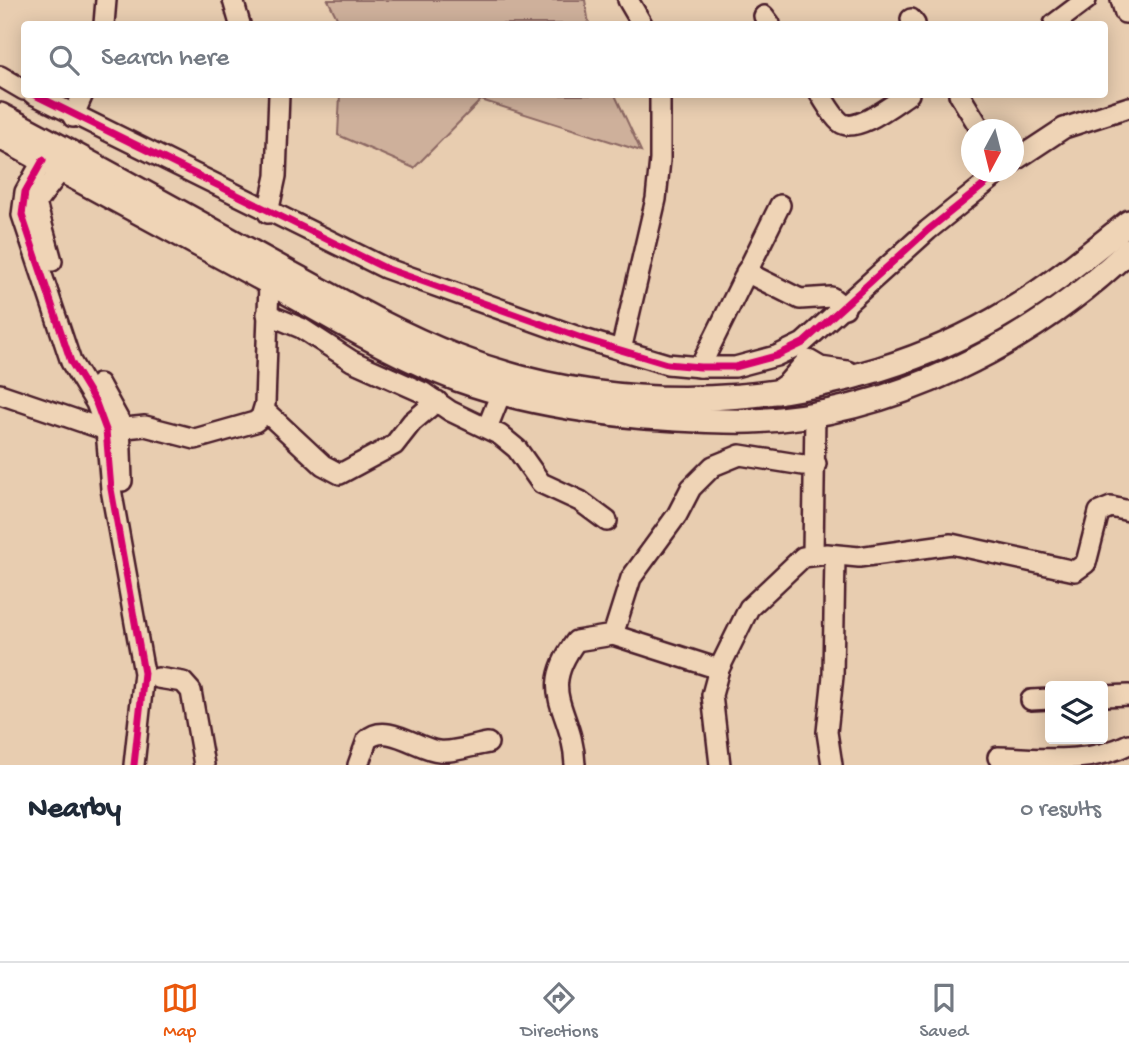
<!DOCTYPE html>
<html lang="en">
<head>
<meta charset="utf-8">
<style>
	:root { --surface:#fff; --page:#f2f2f3; --text:#1f2937; --muted:#747a83; --line:#e0e1e3; --accent:#ea580c }
	body { margin:0; font-family:"Gochi Hand",sans-serif; background:var(--page); color:var(--text) }
	.controls { position:absolute; right:21px; bottom:21px; display:grid; overflow:hidden; border-radius:7px; box-shadow:0 4px 18px #0003 }
	.controls button { width:63px; height:63px; display:grid; place-items:center; padding:0; border:0; border-bottom:2px solid var(--line); background:var(--surface); color:var(--text); font:35px sans-serif }
	.compass { position:absolute; left:961px; top:119px; width:63px; height:63px; border-radius:50%; background:var(--surface); box-shadow:0 4px 18px #0003; rotate:187deg }
	.list { margin:0; padding:0; list-style:none }
	h2 { display:flex; justify-content:space-between; align-items:center; height:91px; margin:0; padding:0 28px; font-size:30px }
	h2 small { font-size:23px; font-weight:400; color:var(--muted) }
	.icon { flex:none; width:38px; height:38px; fill:none; stroke:currentColor; stroke-width:2; stroke-linecap:round; stroke-linejoin:round }
	.map { position:relative; flex:none; width:1129px; height:765px; overflow:hidden }
	.search { position:absolute; background:var(--surface); box-shadow:0 4px 18px #0003; left:21px; right:21px; top:21px; height:77px; display:flex; align-items:center; gap:18px; box-sizing:border-box; padding:0 24px; border-radius:7px; color:var(--muted); font-size:26px }
	.sheet { height:196px; background:var(--surface) }
	nav { display:flex; justify-content:space-around; align-items:center; box-sizing:border-box; height:98px; border-top:2px solid var(--line); background:var(--surface); font-size:19px; color:var(--muted) }
	nav a { display:grid; justify-items:center; gap:4px }
	nav .on { color:var(--accent) }
	.map>svg:first-child { display:block }
	.green { fill:#ceb09b; stroke:#8c6863; stroke-width:2 }
	.lines { fill:none; stroke-linecap:round; stroke-linejoin:round }
	.minor-casing { stroke:#4a1f2b; stroke-width:24 }
	.major-casing { stroke:#4a1f2b; stroke-width:28 }
	.minor { stroke:#efd4b6; stroke-width:19 }
	.major { stroke:#efd4b6; stroke-width:23 }
	.cycleway-casing { stroke:#efd4b6; stroke-width:11 }
	.cycleway { stroke:#d6006c; stroke-width:7 }
</style>
</head>
<body>
<div class="map">
<svg width="1129" height="765" viewBox="0 0 1129 765">
	<rect width="100%" height="100%" fill="#e8cdb0"/>
	<filter id="ink" filterUnits="userSpaceOnUse"><feTurbulence type="fractalNoise" baseFrequency=".0143" numOctaves="2"/><feDisplacementMap in="SourceGraphic" scale="14" xChannelSelector="R" yChannelSelector="G"/><feConvolveMatrix kernelMatrix="1 2 1 2 8 2 1 2 1" color-interpolation-filters="sRGB"/></filter>
	<g filter="url(#ink)">
		<g class="green">
			<polygon points="328,0 585,0 589,24 340,24"/>
			<polygon points="340,95 615,95 641,151 481,100 414,168 338,135"/>
		</g>
		<g class="lines">
			<defs>
				<g id="minor">
					<polyline points="233,0 240,24"/>
					<polyline points="628,0 642,24"/>
					<polyline points="1121,0 1125,13 1129,13"/>
					<polyline points="764,16 770,24"/>
					<polyline points="911,19 915,24"/>
					<polyline points="104,24 106,0"/>
					<polyline points="1054,24 1086,0"/>
					<polyline points="0,76 24,90"/>
					<polyline points="33,94 385,268 584,339 667,364 700,367 735,367 776,356 803,343 928,230 1000,172"/>
					<path d="M820 94C826 103 832 115 840 122 855 135 895 103 909 94"/>
					<polyline points="959,94 981,130"/>
					<polyline points="73,117 83,94"/>
					<polyline points="43,160 25,192 22,215 71,362 96,403 106,430 111,489 144,673 134,765"/>
					<polyline points="1014,161 1064,128 1129,107"/>
					<polyline points="268,213 276,176 279,94"/>
					<polyline points="52,261 36,203 61,170"/>
					<polyline points="746,272 800,299 831,297 845,308"/>
					<polyline points="267,314 301,328 352,361 424,393 450,411 500,435 517,449 541,483 580,501 607,521"/>
					<polyline points="621,350 656,199 660,160 660,94"/>
					<polyline points="700,367 780,205"/>
					<polyline points="99,384 120,422 122,481"/>
					<polyline points="0,394 106,430 145,426 195,439 255,422 261,417 265,404 269,283"/>
					<polyline points="264,410 323,465 340,474 394,445 412,422 437,401"/>
					<polyline points="487,428 501,393"/>
					<polyline points="813,554 815,414"/>
					<polyline points="613,635 719,669"/>
					<polyline points="158,678 183,682 191,691 204,765"/>
					<polyline points="1103,696 1129,695"/>
					<polyline points="1031,700 1050,699"/>
					<path d="M998 757C1042 758 1088 765 1129 744"/>
					<path d="M358 765 367 740C386 721 419 750 439 751 454 753 474 745 488 743"/>
					<path d="M575 765C573 708 536 695 576 641L613 635 631 578 677 515 691 488 713 466 740 455 803 465 816 464"/>
					<polyline points="720,765 712,695 719,669 749,608 803,557 827,554 859,557 951,544 1075,571 1086,563 1099,512 1111,507 1129,511"/>
					<polyline points="832,765 827,732 833,676 835,556"/>
				</g>
				<g id="major">
					<path d="M0 115C90 162 179 212 268 261 330 295 391 331 457 357 630 425 849 409 1009 311 1052 285 1090 253 1129 222"/>
					<path d="M0 137C94 187 186 238 279 288 337 320 395 356 457 379 518 401 581 411 645 417 680 419 715 422 751 421 889 416 1030 345 1129 250"/>
					<polyline points="778,392 789,384 808,362 820,369 847,373"/>
				</g>
			</defs>
			<use href="#minor" class="minor-casing"/>
			<use href="#major" class="major-casing"/>
			<use href="#minor" class="minor"/>
			<use href="#major" class="major"/>
			<defs>
				<g id="cycleway">
					<polyline points="33,94 385,268 584,339 667,364 700,367 735,367 776,356 803,343 928,230 1000,172"/>
					<polyline points="43,160 25,192 22,215 71,362 96,403 106,430 111,489 144,673 134,765"/>
				</g>
			</defs>
			<use href="#cycleway" class="cycleway-casing"/>
			<use href="#cycleway" class="cycleway"/>
		</g>
	</g>
</svg>
<div class="controls">
<button><svg class="icon" aria-label="layers" viewBox="0 0 24 24"><path d="M12 4l9 5-9 5-9-5zM3 14l9 5 9-5"/></svg></button>
</div>
<svg class="compass" viewBox="-18 -18 36 36"><path d="M0-13l5 13h-10z" fill="#e53935"/><path d="M0 13l5-13h-10z" fill="#747a83"/></svg>
<div class="search"><svg class="icon" aria-label="search" viewBox="0 0 24 24"><circle cx="10" cy="10" r="6"/><path d="M15 15l6 6"/></svg>Search here</div>
</div>
<section class="sheet">
<h2>Nearby<small>0 results</small></h2>
<ul class="list">
</ul>
</section>
<nav>
<a class="on"><svg class="icon" aria-label="map" viewBox="0 0 24 24"><path d="M3 6l6-2 6 2 6-2v14l-6 2-6-2-6 2zM9 4v14M15 6v14"/></svg>Map</a>
<a><svg class="icon" aria-label="directions" viewBox="0 0 24 24"><path d="M12 3l9 9-9 9-9-9zM9 14v-3h6M13 9l2 2-2 2"/></svg>Directions</a>
<a><svg class="icon" aria-label="saved" viewBox="0 0 24 24"><path d="M7 4h10v16l-5-4-5 4z"/></svg>Saved</a>
</nav>
</body>
</html>
